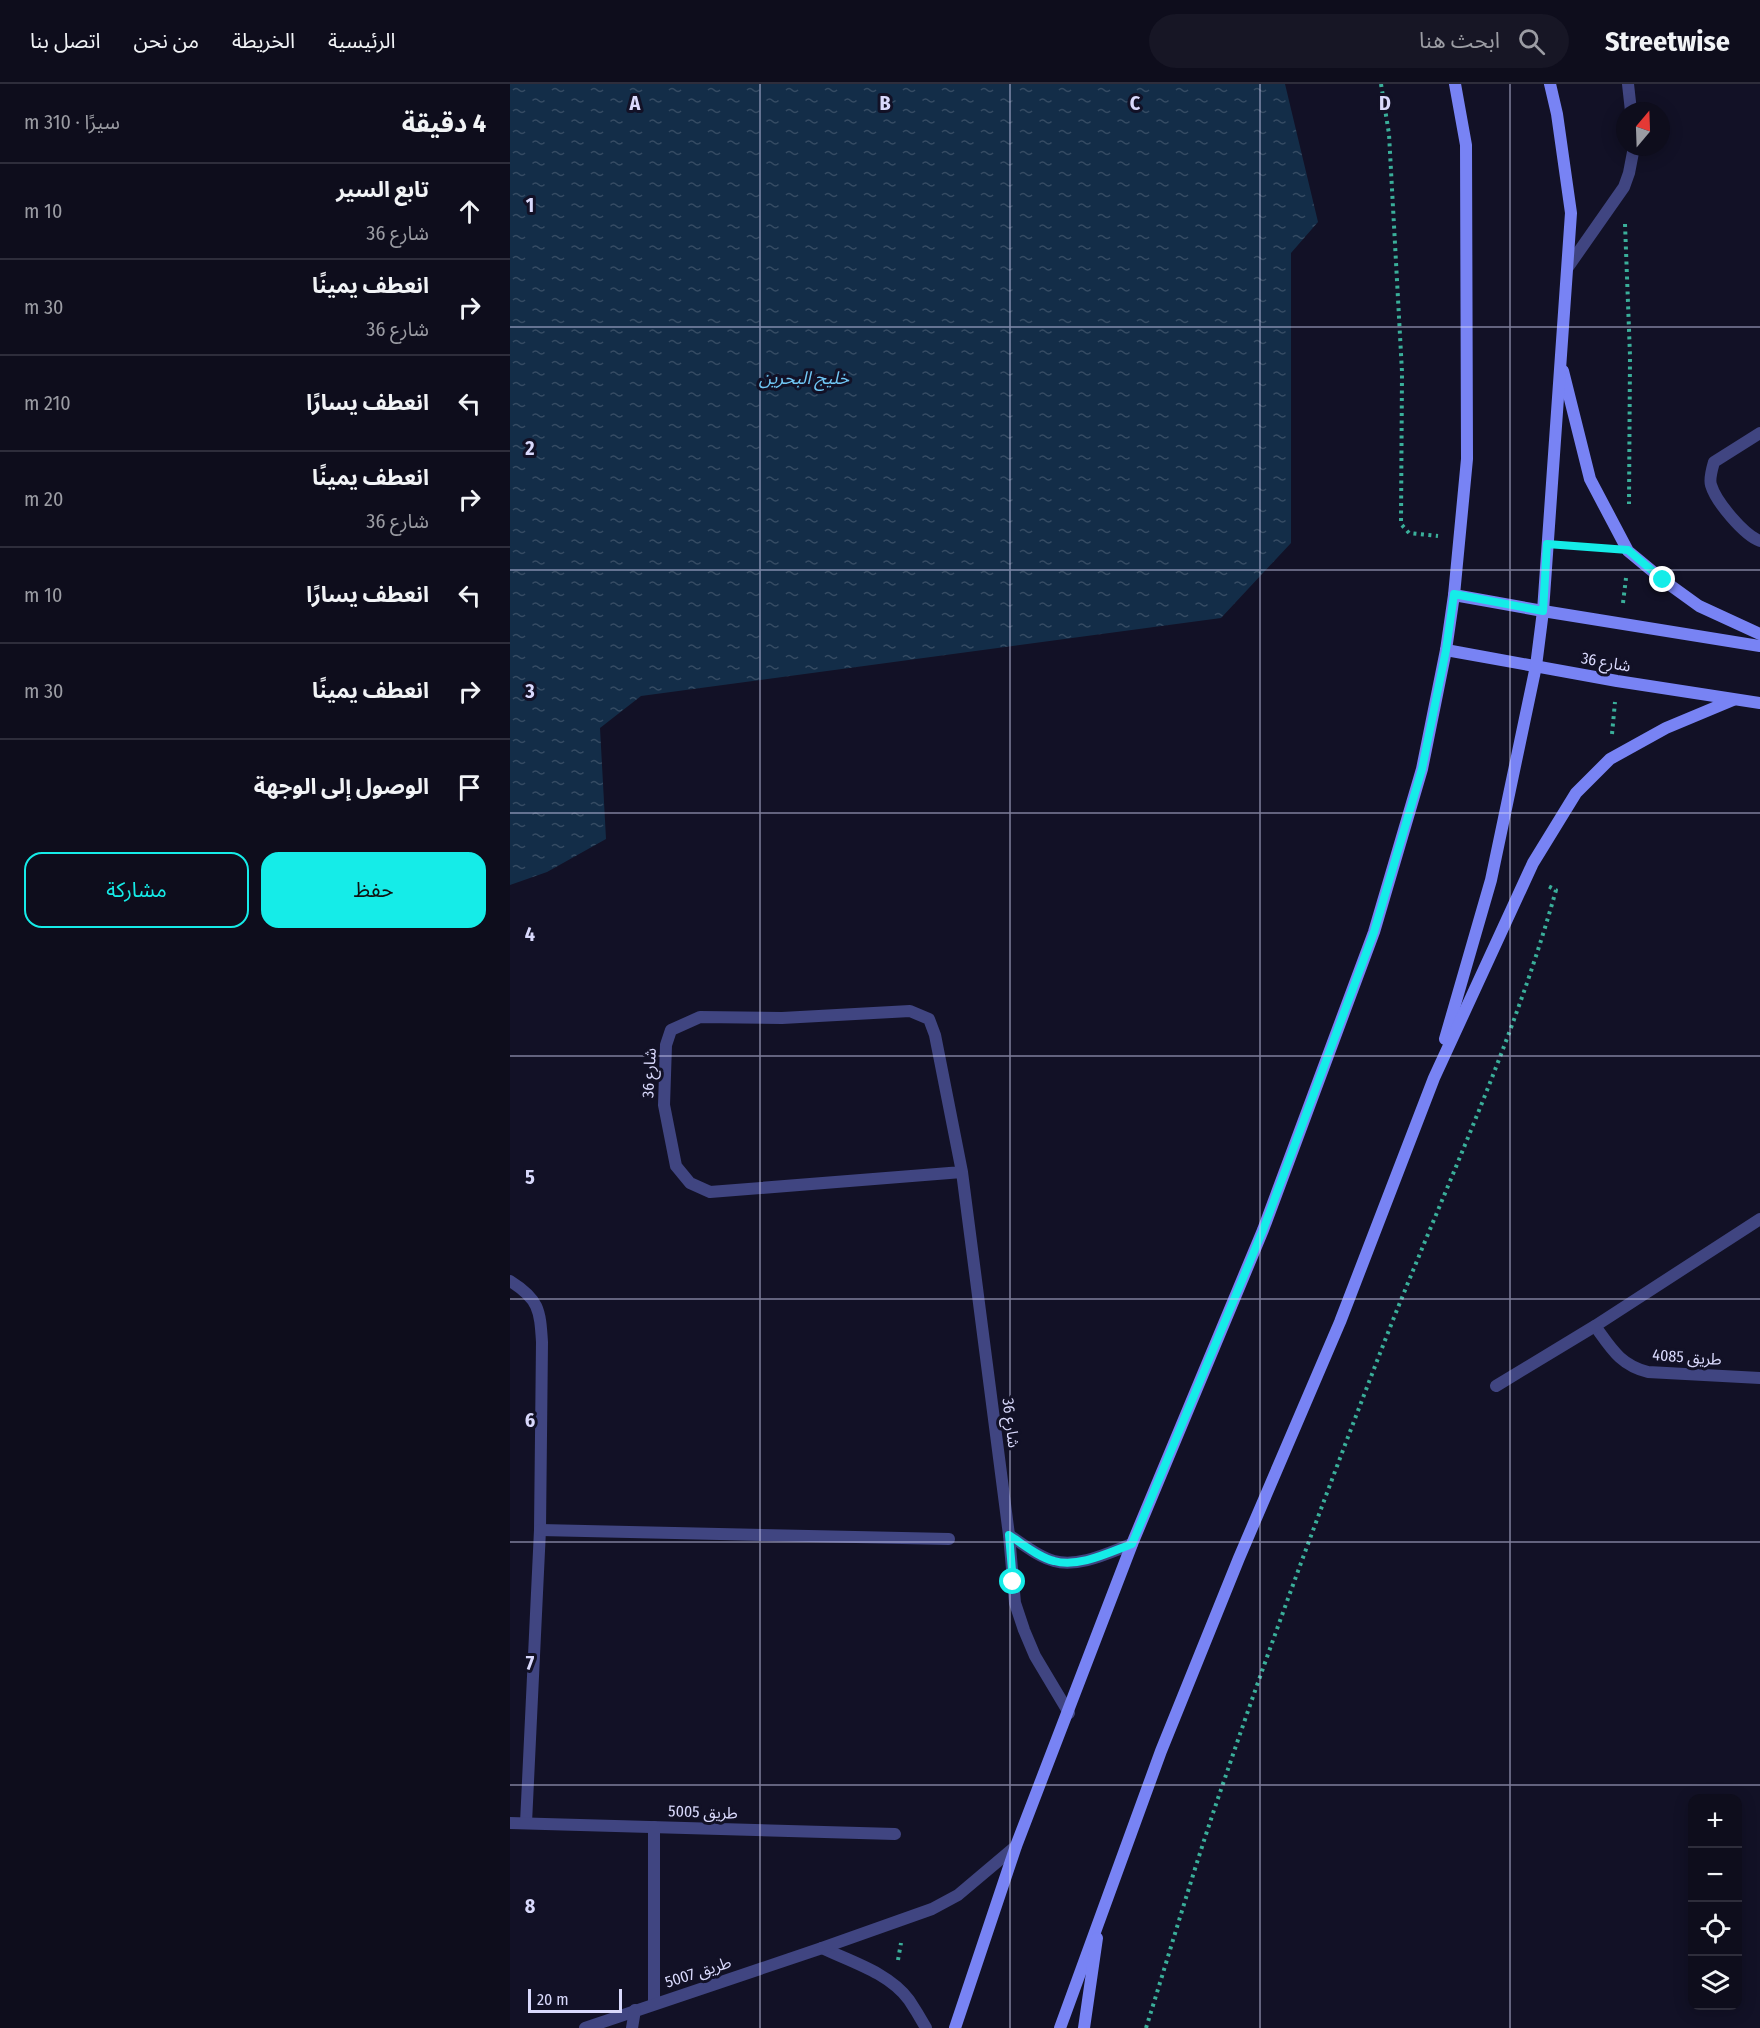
<!DOCTYPE html>
<html lang="ar">
<head>
<meta charset="utf-8">
<style>
	:root { --surface:#0e0d1c; --page:#171625; --text:#f1f3f6; --muted:#9b9ca3; --line:#2e2d3b; --accent:#15ece8 }
	body { margin:0; font-family:"Fira Sans Condensed","Noto Sans Arabic",sans-serif; background:var(--page); color:var(--text); direction:rtl }
	.controls { position:absolute; right:18px; bottom:18px; display:grid; overflow:hidden; border-radius:12px; box-shadow:0 3px 15px #0003 }
	.controls button { width:54px; height:54px; display:grid; place-items:center; padding:0; border:0; border-bottom:2px solid var(--line); background:var(--surface); color:var(--text); font:30px sans-serif }
	.compass { position:absolute; left:1106px; top:18px; width:54px; height:54px; border-radius:50%; background:var(--surface); box-shadow:0 3px 15px #0003; rotate:19deg }
	.scale { position:absolute; left:18px; bottom:15px; width:94px; box-sizing:border-box; padding-left:6px; border:3px solid #d9d9fc; border-top:0; font-size:16px; line-height:21px; white-space:nowrap; color:#d9d9fc; -webkit-text-stroke:4px #121126; paint-order:stroke }
	.stop { position:absolute; width:18px; height:18px; margin:-14px; border:4px solid #15ece8; border-radius:50%; background:#fff }
	.stop.end { background:#15ece8; border-color:#fff; box-shadow:0 2px 6px #0008 }
	.list { margin:0; padding:0; list-style:none }
	h2 { display:flex; justify-content:space-between; align-items:center; height:78px; margin:0; padding:0 24px; font-size:26px }
	h2 small { font-size:20px; font-weight:400; color:var(--muted) }
	.list li { display:grid; grid-template-columns:39px 1fr auto; gap:18px; align-items:center; box-sizing:border-box; height:96px; padding:0 24px; border-top:2px solid var(--line) }
	.list b { display:block; font-size:22px; white-space:nowrap }
	.list p { margin:0; font-size:20px; white-space:nowrap; color:var(--muted) }
	.list em { font-size:20px; font-style:normal; color:var(--muted) }
	.actions { display:flex; gap:12px; padding:18px 24px }
	.actions a { flex:1; padding:14px 0; border:2px solid var(--accent); border-radius:18px; text-align:center; font-size:21px; color:var(--accent) }
	.actions .main { background:var(--accent); color:#111 }
	.icon { flex:none; width:33px; height:33px; fill:none; stroke:currentColor; stroke-width:2; stroke-linecap:round; stroke-linejoin:round }
	.map { position:relative; flex:none; width:1250px; height:1944px; overflow:hidden; direction:ltr }
	header { display:flex; align-items:center; gap:36px; box-sizing:border-box; height:84px; padding:0 30px; background:var(--surface); border-bottom:2px solid var(--line) }
	header strong { font-size:28px }
	nav { display:flex; gap:33px; margin-inline-start:auto; font-size:21px }
	.search { width:420px; height:54px; background:var(--page); display:flex; align-items:center; gap:15px; box-sizing:border-box; padding:0 21px; border-radius:33px; color:var(--muted); font-size:22px }
	main { display:flex }
	aside { flex:1; background:var(--surface) }
	.map>svg:first-child { display:block }
	.water { fill:url(#water-ripples) }
	.lines { fill:none; stroke-linecap:round; stroke-linejoin:round }
	.path { stroke:#3aaf9a; stroke-width:4; stroke-dasharray:3 4.5; stroke-linecap:butt }
	.lane { stroke:#404581; stroke-width:12 }
	.street { stroke:#404581; stroke-width:12 }
	.secondary { stroke:#7883f4; stroke-width:12 }
	.route { stroke:#15ece8; stroke-width:8 }
	.grid { fill:none; stroke:#d9d9fc; stroke-width:1.5; stroke-opacity:0.55 }
	.labels { text-anchor:middle; dominant-baseline:central; stroke-width:6; stroke-linejoin:round; paint-order:stroke }
	.street-label { font-size:16px; fill:#d9d9fc; stroke:#121126 }
	.water-label { font-size:18px; font-style:italic; fill:#70c6f3; stroke:#121126 }
	.grid-label { font-size:20px; text-anchor:middle; font-weight:bold; fill:#d9d9fc; stroke:#121126; stroke-width:6; stroke-linejoin:round; paint-order:stroke }
</style>
</head>
<body>
<header>
<strong>Streetwise</strong>
<div class="search"><svg class="icon" aria-label="search" viewBox="0 0 24 24"><circle cx="10" cy="10" r="6"/><path d="M15 15l6 6"/></svg>ابحث هنا</div>
<nav><a>الرئيسية</a><a>الخريطة</a><a>من نحن</a><a>اتصل بنا</a></nav>
</header>
<main>
<div class="map">
<svg width="1250" height="1944" viewBox="0 0 1250 1944">
	<defs>
		<pattern id="water-ripples" width="26" height="14" patternUnits="userSpaceOnUse" patternTransform="scale(1.5)"><rect width="26" height="14" fill="#132d48"/><path d="M2 4q2-2 4 0t4 0M15 11q2-2 4 0t4 0" fill="none" stroke="#354b63"/></pattern>
	</defs>
	<rect width="100%" height="100%" fill="#121126"/>
	<polygon class="water" points="0,0 775,0 808,138 781,169 781,459 711,534 131,612 90,644 96,755 37,788 0,801"/>
	<g class="lines">
		<g class="path">
			<polyline points="871,0 879,50 892,288 891,440 899,449 928,452"/>
			<polyline points="1115,140 1120,272 1119,420"/>
			<polyline points="1059,462 1093,465"/>
			<polyline points="1113,519 1116,494"/>
			<polyline points="1102,650 1105,618"/>
			<polyline points="388,1876 391,1859"/>
			<path d="M636 1944C662 1861 686 1777 715 1694 762 1555 814 1415 867 1277 927 1120 1001 968 1046 806L1036 801"/>
		</g>
		<g class="lane">
			<polyline points="1118,0 1121,27"/>
			<polyline points="1058,183 1114,103 1119,89 1124,63"/>
			<path d="M1250 349 1204 378C1202 385 1199 395 1201 401 1206 418 1234 451 1250 457"/>
		</g>
		<g class="street">
			<polyline points="452,1088 200,1108 180,1099 166,1082 154,1021 156,961 161,946 190,933 272,934 400,927 419,935 425,951 452,1088 499,1451 505,1519 514,1546 525,1572 559,1629"/>
			<path d="M0 1197C29 1215 30 1226 32 1258L30 1446 16 1739"/>
			<path d="M1085 1242C1101 1264 1110 1281 1138 1288L1250 1294"/>
			<polyline points="986,1302 1085,1242 1250,1135"/>
			<polyline points="30,1446 439,1455"/>
			<path d="M499 1451C513 1460 528 1473 544 1477 569 1484 600 1468 622 1460"/>
			<polyline points="0,1739 385,1750"/>
			<path d="M312 1864C342 1878 379 1889 399 1916 405 1925 411 1935 416 1944"/>
			<polyline points="144,1919 144,1743"/>
			<polyline points="75,1944 312,1864 422,1825 448,1811 506,1762"/>
			<polyline points="122,1944 125,1926"/>
		</g>
		<g class="secondary">
			<polyline points="1053,287 1080,395 1118,467 1153,496 1189,522 1250,550"/>
			<polyline points="944,511 1033,527 1250,562"/>
			<polyline points="936,566 1107,597 1250,619"/>
			<polyline points="935,955 981,796 1026,582 1033,527 1061,129 1047,30 1040,0"/>
			<polyline points="445,1944 506,1762 622,1460 753,1146 864,848 912,685 936,566 944,511 957,375 956,61 945,0"/>
			<polyline points="550,1944 651,1667 729,1474 830,1238 924,994 1023,779 1066,709 1100,675 1156,644 1223,616"/>
			<polyline points="574,1944 587,1854"/>
		</g>
	</g>
	<g class="lines">
		<path class="route" d="M503 1498 499 1451C513 1460 528 1473 544 1477 569 1484 600 1468 622 1460L753 1146 864 848 912 685 936 566 944 510 1033 527 1037 460 1118 466 1153 496"/>
	</g>
	<path class="grid" d="M250 0V1944M500 0V1944M750 0V1944M1000 0V1944M0 243H1250M0 486H1250M0 729H1250M0 972H1250M0 1215H1250M0 1458H1250M0 1701H1250"/>
	<g class="labels">
		<g class="street-label">
			<text transform="translate(1096 578) rotate(10)">شارع 36</text>
			<text transform="translate(139 989) rotate(-87)">شارع 36</text>
			<text transform="translate(1177 1273) rotate(4)">طريق 4085</text>
			<text transform="translate(501 1339) rotate(83)">شارع 36</text>
			<text transform="translate(193 1728) rotate(2)">طريق 5005</text>
			<text transform="translate(188 1888) rotate(-18)">طريق 5007</text>
		</g>
		<g class="water-label">
			<text x="294" y="294">خليج البحرين</text>
		</g>
	</g>
	<g class="grid-label">
		<text x="125" y="26">A</text>
		<text x="375" y="26">B</text>
		<text x="625" y="26">C</text>
		<text x="875" y="26">D</text>
		<text x="20" y="128">1</text>
		<text x="20" y="371">2</text>
		<text x="20" y="614">3</text>
		<text x="20" y="857">4</text>
		<text x="20" y="1100">5</text>
		<text x="20" y="1343">6</text>
		<text x="20" y="1586">7</text>
		<text x="20" y="1829">8</text>
	</g>
</svg>
<div class="controls">
<button>+</button>
<button>−</button>
<button><svg class="icon" aria-label="locate" viewBox="0 0 24 24"><circle cx="12" cy="12" r="6"/><path d="M12 2v4M12 18v4M2 12h4M18 12h4"/></svg></button>
<button><svg class="icon" aria-label="layers" viewBox="0 0 24 24"><path d="M12 4l9 5-9 5-9-5zM3 14l9 5 9-5"/></svg></button>
</div>
<svg class="compass" viewBox="-18 -18 36 36"><path d="M0-13l5 13h-10z" fill="#e53935"/><path d="M0 13l5-13h-10z" fill="#9b9ca3"/></svg>
<div class="scale">20 m</div>
<div class="stop" style="left:503px;top:1498px"></div>
<div class="stop end" style="left:1153px;top:496px"></div>
</div>
<aside>
<h2>4 دقيقة<small>سيرًا · 310 m</small></h2>
<ul class="list">
<li><svg class="icon" aria-label="ahead" viewBox="0 0 24 24"><path d="M12 20V5M6 11l6-6 6 6"/></svg><div><b>تابع السير</b><p>شارع 36</p></div><em>10 m</em></li>
<li><svg class="icon" aria-label="right" viewBox="0 0 24 24"><path d="M7 20v-9h11M14 6l5 5-5 5"/></svg><div><b>انعطف يمينًا</b><p>شارع 36</p></div><em>30 m</em></li>
<li><svg class="icon" aria-label="left" viewBox="0 0 24 24"><path d="M17 20v-9H6M10 6l-5 5 5 5"/></svg><div><b>انعطف يسارًا</b></div><em>210 m</em></li>
<li><svg class="icon" aria-label="right" viewBox="0 0 24 24"><path d="M7 20v-9h11M14 6l5 5-5 5"/></svg><div><b>انعطف يمينًا</b><p>شارع 36</p></div><em>20 m</em></li>
<li><svg class="icon" aria-label="left" viewBox="0 0 24 24"><path d="M17 20v-9H6M10 6l-5 5 5 5"/></svg><div><b>انعطف يسارًا</b></div><em>10 m</em></li>
<li><svg class="icon" aria-label="right" viewBox="0 0 24 24"><path d="M7 20v-9h11M14 6l5 5-5 5"/></svg><div><b>انعطف يمينًا</b></div><em>30 m</em></li>
<li><svg class="icon" aria-label="arrive" viewBox="0 0 24 24"><path d="M6 21V4h12l-3 4 3 4H6"/></svg><div><b>الوصول إلى الوجهة</b></div></li>
</ul>
<div class="actions"><a class="main">حفظ</a><a>مشاركة</a></div>
</aside>
</main>
</body>
</html>
